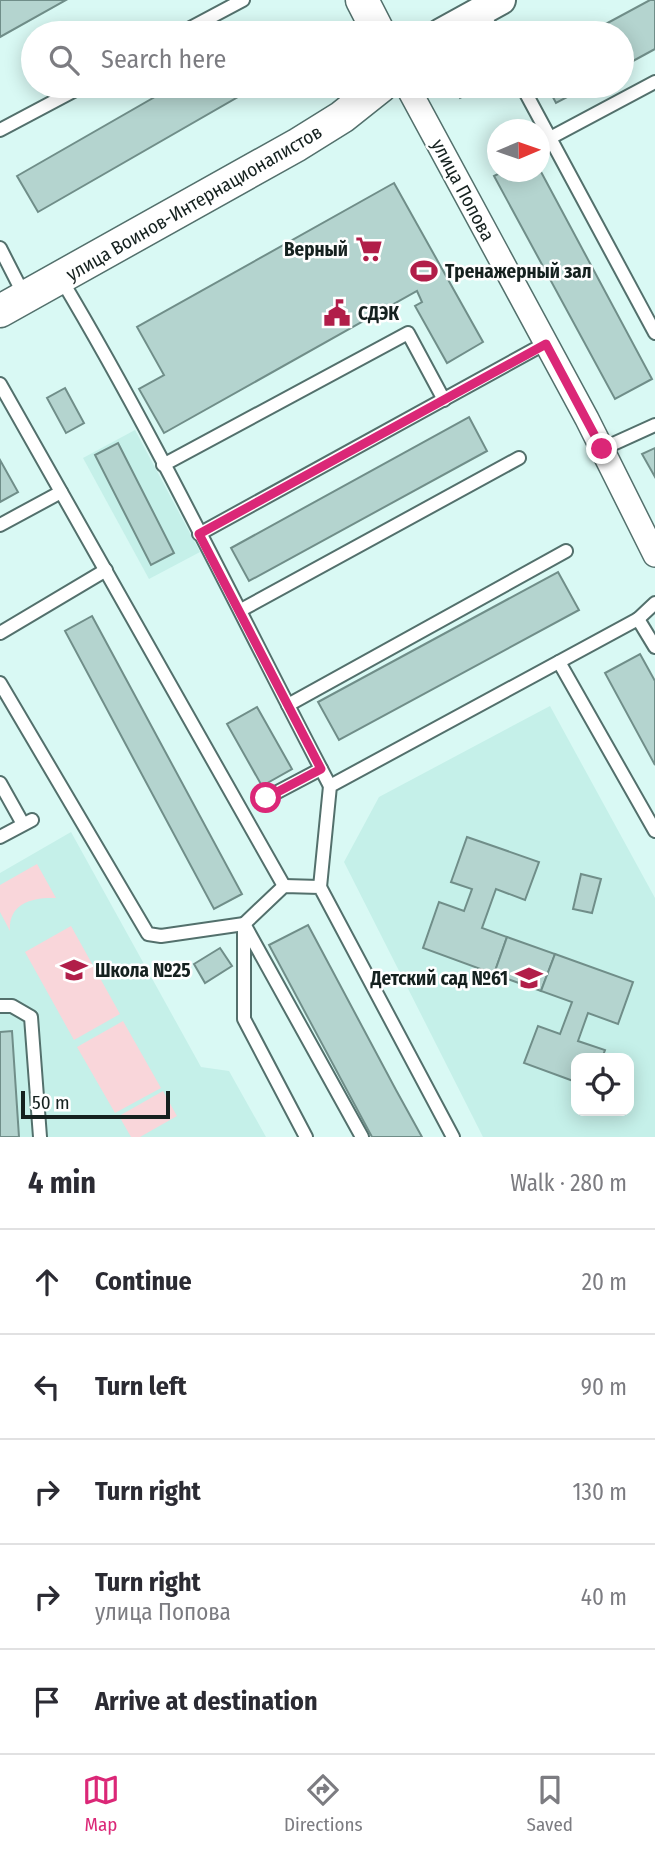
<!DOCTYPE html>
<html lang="en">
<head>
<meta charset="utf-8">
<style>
	:root { --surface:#fff; --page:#f2f2f3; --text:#2b2b33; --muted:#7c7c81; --line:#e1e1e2; --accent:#db2777 }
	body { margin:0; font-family:"Fira Sans Condensed",sans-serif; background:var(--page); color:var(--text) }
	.controls { position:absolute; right:21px; bottom:21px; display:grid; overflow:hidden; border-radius:14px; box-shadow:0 4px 18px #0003 }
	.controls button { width:63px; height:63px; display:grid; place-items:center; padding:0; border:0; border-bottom:2px solid var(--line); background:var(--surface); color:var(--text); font:35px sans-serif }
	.compass { position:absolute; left:487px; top:119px; width:63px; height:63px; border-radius:50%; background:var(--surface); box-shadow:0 4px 18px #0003; rotate:88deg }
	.scale { position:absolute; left:21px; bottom:18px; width:149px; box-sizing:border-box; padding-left:7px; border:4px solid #15211f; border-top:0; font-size:19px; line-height:24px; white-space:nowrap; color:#15211f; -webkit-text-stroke:5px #fff; paint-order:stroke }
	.stop { position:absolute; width:21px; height:21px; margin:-16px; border:5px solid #db2777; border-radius:50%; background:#fff }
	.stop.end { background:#db2777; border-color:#fff; box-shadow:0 2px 7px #0008 }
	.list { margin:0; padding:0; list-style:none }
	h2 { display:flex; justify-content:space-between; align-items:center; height:91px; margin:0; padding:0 28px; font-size:30px }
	h2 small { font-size:23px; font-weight:400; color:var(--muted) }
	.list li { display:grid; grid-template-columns:46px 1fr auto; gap:21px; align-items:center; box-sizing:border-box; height:105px; padding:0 28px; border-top:2px solid var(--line) }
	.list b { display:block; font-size:26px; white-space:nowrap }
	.list p { margin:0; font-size:23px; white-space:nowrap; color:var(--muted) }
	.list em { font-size:23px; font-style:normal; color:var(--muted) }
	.icon { flex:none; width:38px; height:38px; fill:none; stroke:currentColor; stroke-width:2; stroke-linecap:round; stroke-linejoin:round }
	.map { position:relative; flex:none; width:655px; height:1137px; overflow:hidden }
	.search { position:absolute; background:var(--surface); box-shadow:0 4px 18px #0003; left:21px; right:21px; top:21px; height:77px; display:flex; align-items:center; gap:18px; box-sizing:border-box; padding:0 24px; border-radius:38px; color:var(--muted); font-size:26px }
	.sheet { height:616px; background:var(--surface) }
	nav { display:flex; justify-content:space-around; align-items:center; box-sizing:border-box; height:98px; border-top:2px solid var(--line); background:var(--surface); font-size:19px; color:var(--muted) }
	nav a { display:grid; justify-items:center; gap:4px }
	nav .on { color:var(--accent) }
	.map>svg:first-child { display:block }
	.built { fill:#c5f0e9; fill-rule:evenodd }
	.green { fill:#f9d6da }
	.building { fill:#b4d4cf; stroke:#708e89; stroke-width:2 }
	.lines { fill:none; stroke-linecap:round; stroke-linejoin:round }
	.service-casing { stroke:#53706c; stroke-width:16 }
	.minor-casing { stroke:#53706c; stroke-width:26 }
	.tertiary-casing { stroke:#53706c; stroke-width:32 }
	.secondary-casing { stroke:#53706c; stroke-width:35 }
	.service { stroke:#fff; stroke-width:12 }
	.minor { stroke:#fff; stroke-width:23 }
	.tertiary { stroke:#fff; stroke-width:28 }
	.secondary { stroke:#fff; stroke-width:32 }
	.route { stroke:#db2777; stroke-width:9 }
	.labels { text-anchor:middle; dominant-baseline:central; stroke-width:5; stroke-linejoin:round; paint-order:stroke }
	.street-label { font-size:19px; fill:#15211f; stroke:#fff }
	.poi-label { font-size:19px; font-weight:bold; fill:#15211f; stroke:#fff; text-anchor:start }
</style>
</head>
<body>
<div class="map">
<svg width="655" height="1137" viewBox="0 0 655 1137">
	<rect width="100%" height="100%" fill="#d9f9f4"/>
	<g class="built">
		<polygon points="135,430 200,552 149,579 83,458"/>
		<path d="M550 706 655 898V1137H483L344 862 379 797ZM576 1058H629V1111H576Z"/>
		<polygon points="71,832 201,1067 229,1071 266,1137 0,1137 0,873"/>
	</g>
	<g class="green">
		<path d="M37 864 56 898C33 897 8 903 10 931L0 912V885Z"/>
		<polygon points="71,926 120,1014 74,1040 25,952"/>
		<polygon points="123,1021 161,1088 115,1113 77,1047"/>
		<polygon points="163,1091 177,1116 140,1137 131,1137 119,1116"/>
	</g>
	<g class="building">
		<polygon points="0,0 66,0 0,37"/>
		<polygon points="650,0 655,0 655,49 622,67 622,33 589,33"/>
		<polygon points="257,86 38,212 17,176 174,86"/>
		<polygon points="453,86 483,86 460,98"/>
		<polygon points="547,86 588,86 556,103"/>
		<polygon points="540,170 652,379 615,399 494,176 502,172"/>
		<polygon points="394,183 483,342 447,363 415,306 422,302 417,291 164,433 139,389 164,375 137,327"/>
		<polygon points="65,388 84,423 66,433 47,398"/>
		<polygon points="469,417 487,451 249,581 231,548"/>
		<polygon points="118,443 174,553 151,565 95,455"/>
		<polygon points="655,448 655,477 642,454"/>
		<polygon points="0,460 18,492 0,502"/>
		<polygon points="558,572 579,610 339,740 318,702"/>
		<polygon points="92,616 242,894 214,909 65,631"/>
		<polygon points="640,654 655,681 655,765 605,673"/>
		<polygon points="257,707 292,769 262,786 227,724"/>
		<polygon points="467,837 539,862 525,900 496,889 482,928 507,937 494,974 423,948 439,902 464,911 472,889 451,882"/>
		<polygon points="581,874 601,879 592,913 573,909"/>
		<polygon points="308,925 396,1090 422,1137 372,1137 269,945"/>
		<polygon points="507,937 555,954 541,991 494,974"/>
		<polygon points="220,948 232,966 205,983 194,964"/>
		<polygon points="555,954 633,982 618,1024 588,1013 578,1041 605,1050 602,1058 576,1058 576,1082 524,1063 538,1026 560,1034 572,1002 541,991"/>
		<polygon points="12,1031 19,1137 0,1137 0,1032"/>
	</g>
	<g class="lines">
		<defs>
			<g id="service">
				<polyline points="482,11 494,33"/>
				<polyline points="181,33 243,0"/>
				<polyline points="522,86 655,333"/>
				<polyline points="0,130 83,86"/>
				<polyline points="550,138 655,82"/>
				<polyline points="0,248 25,297"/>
				<path d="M61 279C159 443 241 617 330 786"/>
				<polyline points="0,384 284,886"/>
				<polyline points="602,449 655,425"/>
				<polyline points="163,465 408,333 444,400"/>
				<polyline points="0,525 61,492"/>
				<polyline points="199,534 546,343"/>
				<polyline points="241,610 519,458"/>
				<polyline points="638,619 655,647"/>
				<polyline points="0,633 106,570"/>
				<polyline points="559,662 655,831"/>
				<polyline points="0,683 148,934 161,936 244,924 362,1137"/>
				<polyline points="288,705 566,551"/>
				<polyline points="0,783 23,824"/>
				<polyline points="266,798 321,769"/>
				<polyline points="0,837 32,820"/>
				<polyline points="320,887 330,786 638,619 655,603"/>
				<polyline points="0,1006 12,1006 31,1017 40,1137"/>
				<polyline points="306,1137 244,1019 244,924 284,886 320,887 453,1137"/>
			</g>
			<polyline id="minor" points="407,86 587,419 655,555"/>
			<polyline id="tertiary" points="441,33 501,0"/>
			<g id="secondary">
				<polyline points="362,0 379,33"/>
				<polyline points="0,311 297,145 342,117 381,86"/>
			</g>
		</defs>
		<use href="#service" class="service-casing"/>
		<use href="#minor" class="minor-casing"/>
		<use href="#tertiary" class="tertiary-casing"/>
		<use href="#secondary" class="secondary-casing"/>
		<use href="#service" class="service"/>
		<use href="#minor" class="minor"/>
		<use href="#tertiary" class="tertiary"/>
		<use href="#secondary" class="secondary"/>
	</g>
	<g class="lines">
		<polyline class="route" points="266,798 321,769 199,534 546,344 602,449"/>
	</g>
	<defs>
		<symbol id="supermarket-bare" viewBox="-9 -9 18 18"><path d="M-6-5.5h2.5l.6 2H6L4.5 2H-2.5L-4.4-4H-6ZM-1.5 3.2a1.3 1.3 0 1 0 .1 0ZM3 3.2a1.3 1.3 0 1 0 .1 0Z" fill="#b11e49" stroke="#fff" stroke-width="2.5" paint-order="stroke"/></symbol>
		<symbol id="stadium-bare" viewBox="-9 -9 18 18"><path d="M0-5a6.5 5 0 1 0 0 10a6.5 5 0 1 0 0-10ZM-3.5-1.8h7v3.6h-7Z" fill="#b11e49" stroke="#fff" stroke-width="2.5" paint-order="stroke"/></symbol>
		<symbol id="civic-bare" viewBox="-9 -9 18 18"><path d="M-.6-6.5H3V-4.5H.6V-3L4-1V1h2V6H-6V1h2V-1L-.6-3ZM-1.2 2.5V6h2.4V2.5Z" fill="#b11e49" stroke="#fff" stroke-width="2.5" paint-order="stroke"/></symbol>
		<symbol id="school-bare" viewBox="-9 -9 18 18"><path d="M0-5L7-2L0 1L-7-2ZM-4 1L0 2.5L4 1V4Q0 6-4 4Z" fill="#b11e49" stroke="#fff" stroke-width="2.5" paint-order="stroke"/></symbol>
	</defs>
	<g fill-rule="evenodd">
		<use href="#supermarket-bare" x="350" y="230" width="38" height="38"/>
		<use href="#stadium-bare" x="405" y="252" width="38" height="38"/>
		<use href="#civic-bare" x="318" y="294" width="38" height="38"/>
		<use href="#school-bare" x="55" y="951" width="38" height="38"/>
		<use href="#school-bare" x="510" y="959" width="38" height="38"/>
	</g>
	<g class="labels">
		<g class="street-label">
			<text transform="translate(463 190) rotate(62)">улица Попова</text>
			<text transform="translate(194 203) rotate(-30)">улица Воинов-Интернационалистов</text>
		</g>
		<g class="poi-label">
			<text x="348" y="249" text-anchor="end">Верный</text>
			<text x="445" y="271">Тренажерный зал</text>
			<text x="358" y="313">СДЭК</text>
			<text x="95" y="970">Школа №25</text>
			<text x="508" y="978" text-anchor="end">Детский сад №61</text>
		</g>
	</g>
</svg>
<div class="controls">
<button><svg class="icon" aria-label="locate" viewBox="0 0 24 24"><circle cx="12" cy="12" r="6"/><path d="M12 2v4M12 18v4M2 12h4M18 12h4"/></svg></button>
</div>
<svg class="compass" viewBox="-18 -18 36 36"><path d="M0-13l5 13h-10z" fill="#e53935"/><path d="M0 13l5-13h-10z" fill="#7c7c81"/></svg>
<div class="scale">50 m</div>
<div class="stop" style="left:266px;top:798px"></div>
<div class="stop end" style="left:602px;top:449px"></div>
<div class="search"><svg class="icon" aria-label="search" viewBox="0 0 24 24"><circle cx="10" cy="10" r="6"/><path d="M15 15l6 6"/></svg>Search here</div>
</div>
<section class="sheet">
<h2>4 min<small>Walk · 280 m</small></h2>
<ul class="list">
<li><svg class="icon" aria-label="ahead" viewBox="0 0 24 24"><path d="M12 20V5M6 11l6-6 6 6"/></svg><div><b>Continue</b></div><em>20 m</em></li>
<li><svg class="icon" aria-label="left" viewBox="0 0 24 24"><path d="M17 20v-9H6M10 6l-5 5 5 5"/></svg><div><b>Turn left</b></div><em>90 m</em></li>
<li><svg class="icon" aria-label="right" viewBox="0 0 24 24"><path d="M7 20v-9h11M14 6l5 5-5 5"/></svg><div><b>Turn right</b></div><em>130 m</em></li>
<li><svg class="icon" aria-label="right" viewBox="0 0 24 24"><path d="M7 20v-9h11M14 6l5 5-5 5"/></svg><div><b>Turn right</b><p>улица Попова</p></div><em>40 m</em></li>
<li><svg class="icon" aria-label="arrive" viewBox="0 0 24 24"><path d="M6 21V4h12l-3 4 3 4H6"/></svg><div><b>Arrive at destination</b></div></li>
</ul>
</section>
<nav>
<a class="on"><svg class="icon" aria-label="map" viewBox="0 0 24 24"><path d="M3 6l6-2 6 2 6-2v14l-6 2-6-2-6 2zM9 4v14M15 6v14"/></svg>Map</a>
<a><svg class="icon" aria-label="directions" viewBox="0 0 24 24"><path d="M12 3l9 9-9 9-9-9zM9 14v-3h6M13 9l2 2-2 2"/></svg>Directions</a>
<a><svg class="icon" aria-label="saved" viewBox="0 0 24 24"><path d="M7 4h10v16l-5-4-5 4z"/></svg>Saved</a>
</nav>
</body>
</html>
